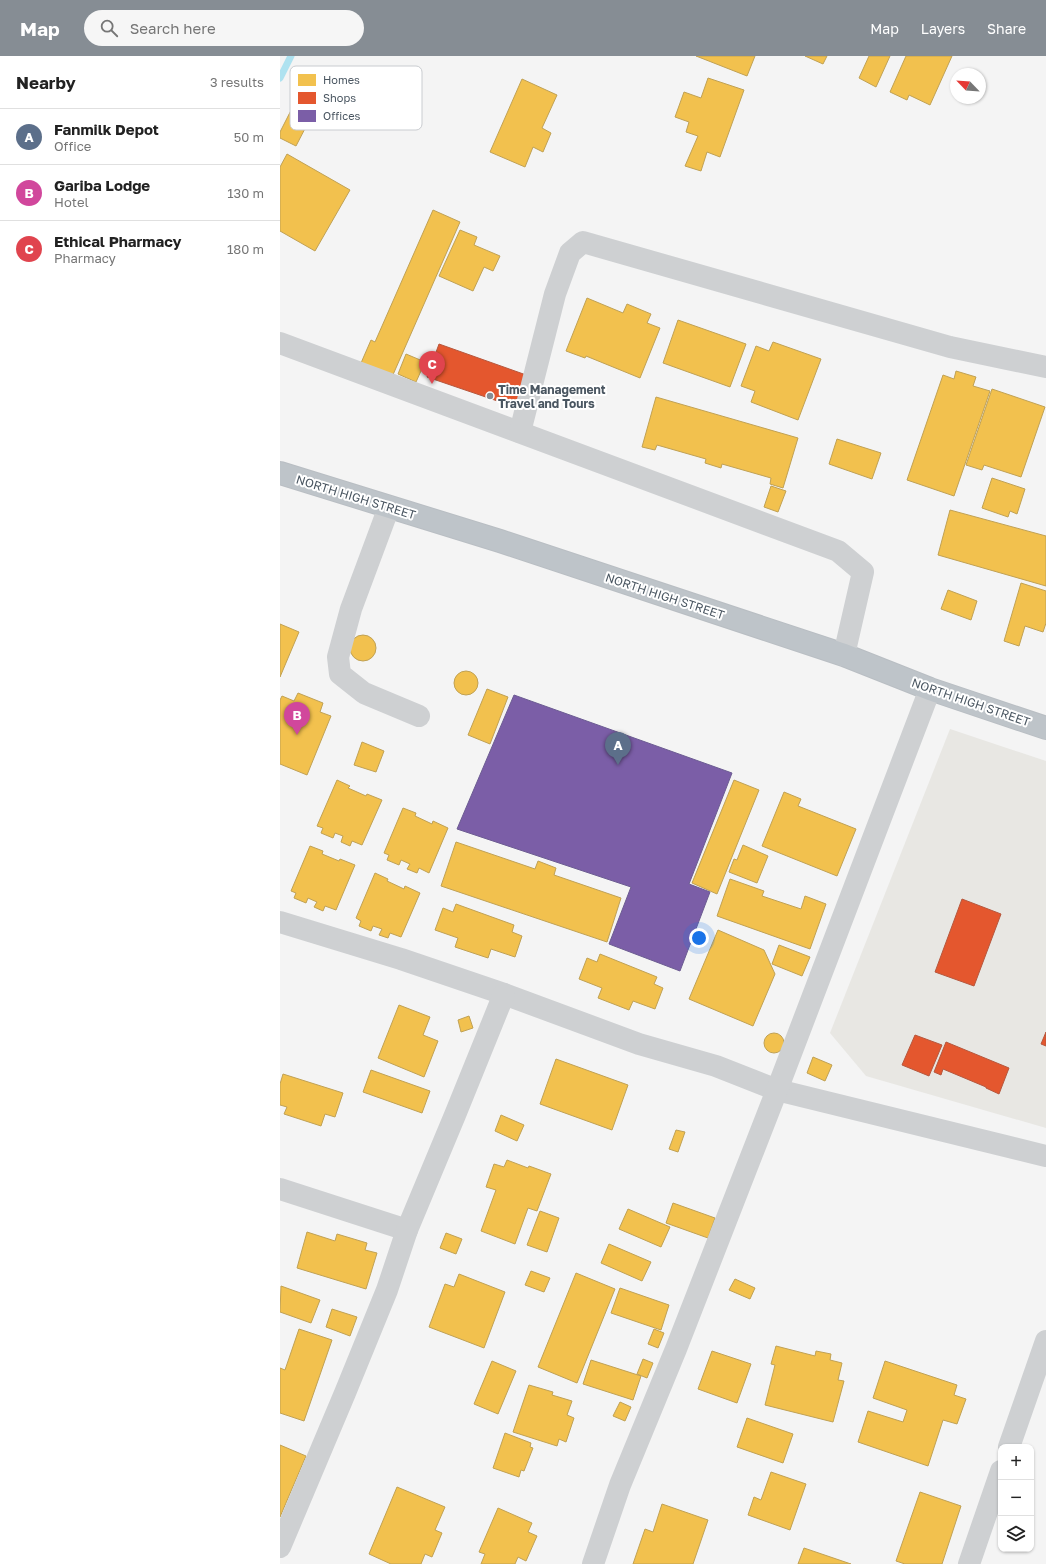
<!DOCTYPE html>
<html lang="en">
<head>
<meta charset="utf-8">
<style>
	:root { --surface:#fff; --page:#f6f6f6; --text:#222; --muted:#767676; --line:#e0e0e0; --accent:#868d94 }
	body { margin:0; font-family:"Golos Text",sans-serif; background:var(--page); color:var(--text) }
	.controls { position:absolute; right:12px; bottom:12px; display:grid; overflow:hidden; border-radius:8px; box-shadow:0 1px 3px #0004 }
	.controls button { width:36px; height:36px; display:grid; place-items:center; padding:0; border:0; border-bottom:1px solid var(--line); background:var(--surface); color:var(--text); font:20px sans-serif }
	.compass { position:absolute; left:670px; top:12px; width:36px; height:36px; border-radius:50%; background:var(--surface); box-shadow:0 1px 3px #0004; rotate:295deg }
	.you { position:absolute; left:419px; top:882px; width:14px; height:14px; margin:-10px; border:3px solid #fff; border-radius:50%; background:#1a73e8; box-shadow:0 0 0 6px #1a73e833 }
	.badge { display:grid; place-items:center; width:26px; height:26px; border-radius:50%; background:var(--accent); color:#fff; font-size:13px; font-weight:700 }
	.pin { position:absolute; translate:-50% -33px; filter:drop-shadow(0 1px 2px #0008) }
	.pin::after { content:''; position:absolute; top:21px; width:14px; height:12px; background:inherit; clip-path:polygon(0 0,100% 0,50% 100%) }
	.list { margin:0; padding:0; list-style:none }
	h2 { display:flex; justify-content:space-between; align-items:center; height:52px; margin:0; padding:0 16px; font-size:17px }
	h2 small { font-size:13px; font-weight:400; color:var(--muted) }
	.list li { display:grid; grid-template-columns:26px 1fr auto; gap:12px; align-items:center; box-sizing:border-box; height:56px; padding:0 16px; border-top:1px solid var(--line) }
	.list b { display:block; font-size:15px; white-space:nowrap }
	.list p { margin:0; font-size:13px; white-space:nowrap; color:var(--muted) }
	.list em { font-size:13px; font-style:normal; color:var(--muted) }
	.icon { flex:none; width:22px; height:22px; fill:none; stroke:currentColor; stroke-width:2; stroke-linecap:round; stroke-linejoin:round }
	.map { position:relative; flex:none; width:766px; height:1508px; overflow:hidden }
	header { display:flex; align-items:center; gap:24px; box-sizing:border-box; height:56px; padding:0 20px; background:var(--accent); color:#fff }
	header strong { font-size:19px }
	nav { display:flex; gap:22px; margin-inline-start:auto; font-size:14px }
	.search { width:280px; height:36px; background:var(--page); display:flex; align-items:center; gap:10px; box-sizing:border-box; padding:0 14px; border-radius:22px; color:var(--muted); font-size:15px }
	main { display:flex }
	aside { flex:1; background:var(--surface) }
	.map>svg:first-child { display:block }
	.commercial { fill:#e8e7e3 }
	.homes { fill:#f2c14e; stroke:#c0a154 }
	.shops { fill:#e4572e; stroke:#b6573d }
	.offices { fill:#7b5ea7; stroke:#6c5c92 }
	.lines { fill:none; stroke-linecap:round; stroke-linejoin:round }
	.stream { stroke:#aee2f0; stroke-width:7 }
	.highway-casing { stroke:#b9bec3; stroke-width:24 }
	.minor { stroke:#ced0d2; stroke-width:22 }
	.highway { stroke:#bec4c9; stroke-width:22 }
	.poi-dot { fill:#868d94; stroke:#fff; stroke-width:1.5 }
	.labels { text-anchor:middle; dominant-baseline:central; stroke-width:4; stroke-linejoin:round; paint-order:stroke }
	.poi-label { font-size:12px; font-weight:bold; fill:#4a5661; stroke:#fff; text-anchor:start }
	.street-label { font-size:12px; fill:#4a5661; stroke:#fff }
	.key { fill:#fff; stroke:#c9ccd0; stroke-width:1 }
	.key-label { font-size:11px; fill:#4a5661 }
</style>
</head>
<body>
<header>
<strong>Map</strong>
<div class="search"><svg class="icon" aria-label="search" viewBox="0 0 24 24"><circle cx="10" cy="10" r="6"/><path d="M15 15l6 6"/></svg>Search here</div>
<nav><a>Map</a><a>Layers</a><a>Share</a></nav>
</header>
<main>
<aside>
<h2>Nearby<small>3 results</small></h2>
<ul class="list">
<li><span class="badge" style="background:#5c6f8a">A</span><div><b>Fanmilk Depot</b><p>Office</p></div><em>50 m</em></li>
<li><span class="badge" style="background:#d1479c">B</span><div><b>Gariba Lodge</b><p>Hotel</p></div><em>130 m</em></li>
<li><span class="badge" style="background:#e0444e">C</span><div><b>Ethical Pharmacy</b><p>Pharmacy</p></div><em>180 m</em></li>
</ul>
</aside>
<div class="map">
<svg width="766" height="1508" viewBox="0 0 766 1508">
	<rect width="100%" height="100%" fill="#f4f4f4"/>
	<polygon class="commercial" points="670,673 766,705 766,1072 586,1020 550,977"/>
	<g class="homes">
		<polygon points="416,0 475,0 467,20"/>
		<polygon points="525,0 547,0 543,8"/>
		<polygon points="589,0 610,0 596,31 579,22"/>
		<polygon points="626,0 672,0 650,49 629,39 627,44 610,36"/>
		<polygon points="29,19 48,28 16,90 0,82 0,76"/>
		<polygon points="428,22 464,34 440,101 427,96 421,115 405,110 418,80 406,76 409,66 395,61 404,36 421,42"/>
		<polygon points="242,23 277,39 262,72 271,77 263,96 253,91 245,111 210,96"/>
		<polygon points="7,98 70,134 35,195 0,175 0,111"/>
		<polygon points="153,154 180,166 112,321 81,307 91,284 95,286"/>
		<polygon points="180,174 197,181 194,189 220,200 213,215 204,211 193,235 159,220"/>
		<polygon points="307,242 343,257 347,248 371,258 367,267 380,272 360,322 306,300 305,302 286,295"/>
		<polygon points="398,264 466,288 450,331 383,307"/>
		<polygon points="493,286 541,303 518,364 471,346 475,335 461,330 476,290 489,295"/>
		<polygon points="126,298 145,306 136,326 118,318"/>
		<polygon points="676,315 696,321 693,330 710,335 674,440 627,424 663,319 674,323"/>
		<polygon points="712,333 765,351 741,421 704,409 702,414 686,409"/>
		<polygon points="376,341 518,382 503,432 490,428 491,422 442,408 441,412 425,407 426,403 377,389 375,394 362,391"/>
		<polygon points="557,383 601,397 592,423 549,408"/>
		<polygon points="712,422 745,433 737,458 730,455 728,461 702,452"/>
		<polygon points="491,430 506,435 498,456 484,451"/>
		<polygon points="670,454 766,480 766,530 658,499"/>
		<polygon points="741,527 766,535 766,567 763,576 745,570 739,590 724,585"/>
		<polygon points="668,534 697,545 691,564 661,553"/>
		<polygon points="0,568 19,576 0,621"/>
		<circle cx="83" cy="592" r="13"/>
		<circle cx="186" cy="627" r="12"/>
		<polygon points="207,633 228,641 210,688 188,679"/>
		<polygon points="18,637 43,647 40,656 51,660 27,719 0,708 0,644 2,640 14,645"/>
		<polygon points="82,686 104,695 96,716 74,709"/>
		<polygon points="57,724 70,730 68,732 86,740 87,738 102,744 82,789 72,785 70,790 61,786 63,780 55,777 53,782 41,777 43,772 37,770"/>
		<polygon points="454,724 479,734 437,838 412,827"/>
		<polygon points="504,736 521,743 518,750 576,773 557,820 482,790"/>
		<polygon points="123,752 136,757 135,760 152,768 153,765 168,772 149,817 139,812 137,817 127,813 130,808 121,804 119,809 107,804 109,799 104,797"/>
		<polygon points="176,786 255,813 258,805 276,812 274,819 341,842 327,886 161,830"/>
		<polygon points="463,789 488,800 477,827 449,816 454,803 457,804"/>
		<polygon points="30,790 43,795 42,798 59,805 60,803 75,809 56,854 45,850 43,855 34,851 37,846 28,842 26,847 14,842 16,837 11,835"/>
		<polygon points="95,817 108,823 107,825 124,833 125,830 140,837 121,881 110,877 108,882 99,879 102,873 93,870 91,875 79,870 81,865 76,862"/>
		<polygon points="450,823 484,835 482,840 521,853 525,840 546,848 530,893 437,860"/>
		<polygon points="176,848 234,869 232,876 242,880 235,901 211,893 208,902 175,891 178,882 155,874 163,852 173,856"/>
		<polygon points="438,874 484,894 495,918 473,970 409,943"/>
		<polygon points="499,889 530,901 522,920 492,908"/>
		<polygon points="320,898 377,921 374,928 383,932 375,953 353,945 349,954 318,942 322,932 299,923 307,902 317,906"/>
		<polygon points="119,949 150,961 143,979 158,985 144,1021 98,1002"/>
		<polygon points="189,960 193,972 181,976 178,964"/>
		<circle cx="494" cy="987" r="10"/>
		<polygon points="533,1001 552,1009 545,1025 527,1017"/>
		<polygon points="276,1003 348,1029 332,1074 260,1048"/>
		<polygon points="91,1014 150,1035 142,1057 83,1036"/>
		<polygon points="3,1018 63,1037 55,1061 45,1058 41,1070 4,1058 7,1051 0,1049 0,1028"/>
		<polygon points="221,1059 244,1069 237,1085 215,1075"/>
		<polygon points="396,1074 405,1076 398,1096 389,1093"/>
		<polygon points="227,1104 248,1112 249,1110 271,1118 257,1155 248,1152 235,1188 201,1175 216,1134 206,1131 214,1108 224,1111"/>
		<polygon points="393,1147 435,1162 428,1182 386,1167"/>
		<polygon points="348,1153 390,1171 381,1191 339,1173"/>
		<polygon points="260,1155 279,1162 267,1196 247,1189"/>
		<polygon points="27,1176 55,1185 57,1178 87,1187 85,1194 97,1197 86,1233 17,1212"/>
		<polygon points="166,1177 182,1183 176,1198 160,1192"/>
		<polygon points="329,1188 371,1206 362,1225 321,1207"/>
		<polygon points="251,1215 270,1222 264,1236 245,1229"/>
		<polygon points="296,1217 335,1233 297,1327 258,1311"/>
		<polygon points="179,1218 225,1236 204,1292 149,1271 165,1228 174,1231"/>
		<polygon points="455,1223 475,1232 470,1243 449,1234"/>
		<polygon points="1,1230 40,1244 31,1267 0,1256"/>
		<polygon points="340,1232 389,1249 381,1274 331,1257"/>
		<polygon points="52,1253 77,1261 70,1280 46,1271"/>
		<polygon points="19,1273 52,1284 24,1365 0,1357 0,1312 5,1314"/>
		<polygon points="374,1273 384,1277 378,1292 368,1288"/>
		<polygon points="496,1290 535,1300 536,1295 551,1298 550,1304 562,1307 558,1324 564,1325 553,1366 485,1349 495,1309 491,1308"/>
		<polygon points="432,1295 471,1308 457,1347 418,1333"/>
		<polygon points="363,1303 373,1307 367,1322 357,1318"/>
		<polygon points="311,1304 361,1320 353,1344 303,1328"/>
		<polygon points="212,1305 236,1315 218,1358 194,1348"/>
		<polygon points="605,1305 677,1329 674,1339 686,1343 677,1368 663,1364 648,1410 578,1386 588,1355 623,1366 627,1354 593,1342"/>
		<polygon points="249,1329 273,1336 272,1339 292,1345 287,1359 294,1362 286,1386 279,1383 277,1390 233,1376"/>
		<polygon points="340,1346 351,1351 345,1365 333,1360"/>
		<polygon points="467,1362 513,1378 503,1407 457,1391"/>
		<polygon points="225,1377 251,1387 250,1391 253,1392 244,1415 241,1414 239,1421 213,1412"/>
		<polygon points="0,1389 26,1400 0,1461"/>
		<polygon points="491,1416 526,1428 510,1474 468,1459 474,1441 481,1444"/>
		<polygon points="117,1431 165,1451 155,1474 162,1477 152,1501 145,1498 141,1508 111,1508 89,1498"/>
		<polygon points="640,1436 681,1450 662,1508 625,1508 616,1505"/>
		<polygon points="382,1448 428,1464 413,1508 353,1508 365,1473 373,1476"/>
		<polygon points="218,1452 252,1467 248,1476 257,1480 246,1505 238,1501 235,1508 201,1508 205,1498 199,1496"/>
		<polygon points="524,1492 571,1508 518,1508"/>
	</g>
	<g class="shops">
		<polygon points="159,288 249,320 238,352 147,321"/>
		<polygon points="682,843 721,858 694,930 655,916"/>
		<polygon points="766,976 766,990 761,988"/>
		<polygon points="635,979 662,989 649,1020 622,1009"/>
		<polygon points="666,986 729,1012 719,1038 706,1032 706,1031 663,1013 661,1019 654,1016"/>
	</g>
	<polygon class="offices" points="234,639 452,717 409,828 430,836 400,915 329,888 351,831 177,773"/>
	<g class="lines">
		<polyline class="stream" points="0,22 11,0"/>
		<defs>
			<polyline id="highway" points="0,417 220,485 564,599 650,633 766,672"/>
		</defs>
		<use href="#highway" class="highway-casing"/>
		<g class="minor">
			<polyline points="0,287 558,495 583,516 564,599"/>
			<polyline points="240,376 275,238 290,197 303,186 670,291 766,311"/>
			<polyline points="109,451 71,553 58,601 60,618 84,637 139,660"/>
			<polyline points="0,866 121,903 224,938 359,988 436,1010 497,1034 766,1100"/>
			<polyline points="0,1133 127,1174"/>
			<polyline points="729,1391 766,1285"/>
			<polyline points="0,1491 65,1337 107,1234 127,1174 175,1059 224,938"/>
			<polyline points="313,1508 340,1429 396,1293 497,1034 650,633"/>
			<polyline points="689,1508 721,1415"/>
		</g>
		<use href="#highway" class="highway"/>
	</g>
	<circle class="poi-dot" cx="210" cy="340" r="4"/>
	<g class="labels">
		<g class="poi-label">
			<text x="218" y="333">Time Management<tspan x="218" dy="14">Travel and Tours</tspan></text>
		</g>
		<g class="street-label">
			<text transform="translate(76 441) rotate(17)">NORTH HIGH STREET</text>
			<text transform="translate(385 540) rotate(18)">NORTH HIGH STREET</text>
			<text transform="translate(691 646) rotate(19)">NORTH HIGH STREET</text>
		</g>
	</g>
	<rect x="10" y="10" width="132" height="64" rx="6" class="key"/>
	<rect x="18" y="18" width="18" height="12" fill="#f2c14e"/>
	<rect x="18" y="36" width="18" height="12" fill="#e4572e"/>
	<rect x="18" y="54" width="18" height="12" fill="#7b5ea7"/>
	<g class="key-label">
		<text x="43" y="28">Homes</text>
		<text x="43" y="46">Shops</text>
		<text x="43" y="64">Offices</text>
	</g>
</svg>
<div class="controls">
<button>+</button>
<button>−</button>
<button><svg class="icon" aria-label="layers" viewBox="0 0 24 24"><path d="M12 4l9 5-9 5-9-5zM3 14l9 5 9-5"/></svg></button>
</div>
<svg class="compass" viewBox="-18 -18 36 36"><path d="M0-13l5 13h-10z" fill="#e53935"/><path d="M0 13l5-13h-10z" fill="#767676"/></svg>
<div class="you"></div>
<div class="pin badge" style="left:338px;top:709px;background:#5c6f8a">A</div>
<div class="pin badge" style="left:17px;top:679px;background:#d1479c">B</div>
<div class="pin badge" style="left:152px;top:328px;background:#e0444e">C</div>
</div>
</main>
</body>
</html>
